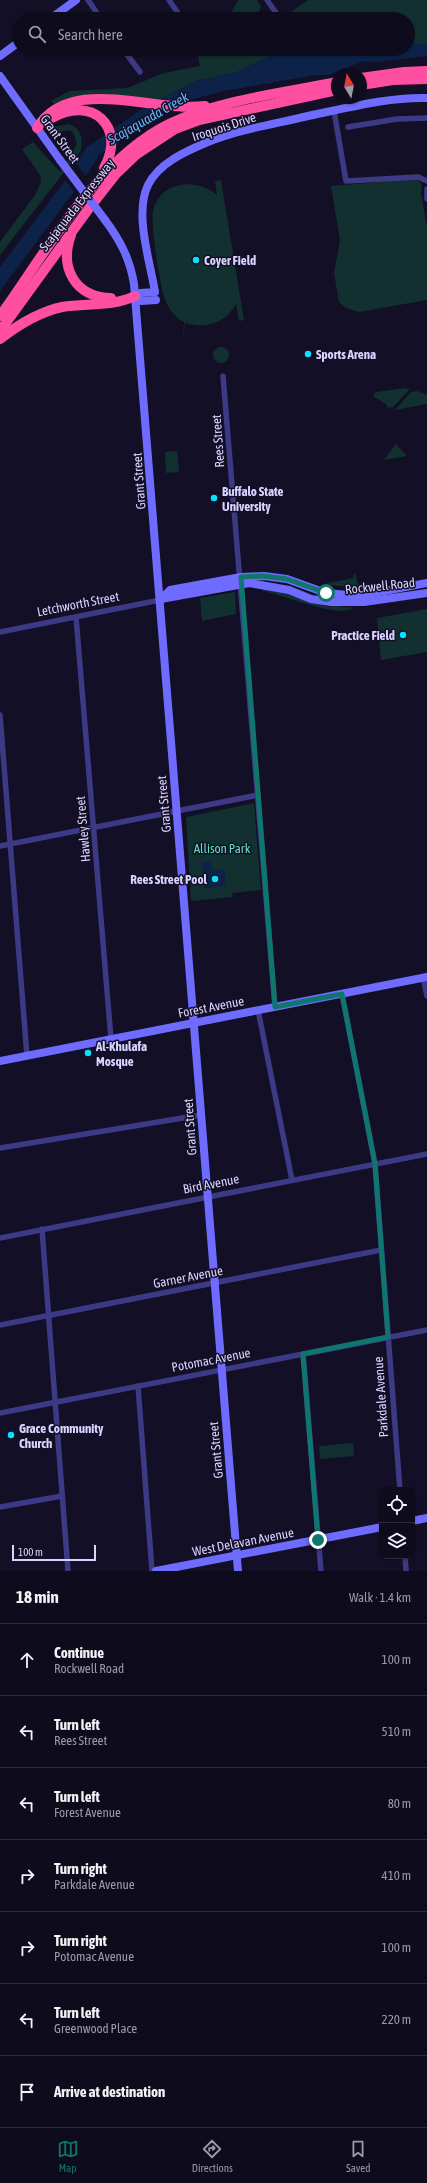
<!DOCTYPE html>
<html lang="en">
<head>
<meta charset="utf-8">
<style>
	:root { --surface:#0e0b1c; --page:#1c1929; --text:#f1f3f6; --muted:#9b9ba3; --line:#2e2b3b; --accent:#0f766e }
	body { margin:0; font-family:"Asap Condensed",sans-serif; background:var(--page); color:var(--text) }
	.controls { position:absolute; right:12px; bottom:12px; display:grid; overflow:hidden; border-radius:8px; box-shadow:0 1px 3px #0004 }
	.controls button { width:36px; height:36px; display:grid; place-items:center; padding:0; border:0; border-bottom:1px solid var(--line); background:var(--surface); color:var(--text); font:20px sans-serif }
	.compass { position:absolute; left:331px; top:68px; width:36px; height:36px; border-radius:50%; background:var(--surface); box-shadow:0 1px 3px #0004; rotate:350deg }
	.scale { position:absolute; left:12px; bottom:10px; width:84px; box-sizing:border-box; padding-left:4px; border:2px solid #d9d4ff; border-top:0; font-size:11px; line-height:14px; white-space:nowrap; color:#d9d4ff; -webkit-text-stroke:3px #130f26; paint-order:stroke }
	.stop { position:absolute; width:12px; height:12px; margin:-9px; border:3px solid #0f766e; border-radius:50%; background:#fff }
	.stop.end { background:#0f766e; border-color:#fff; box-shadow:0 1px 4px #0008 }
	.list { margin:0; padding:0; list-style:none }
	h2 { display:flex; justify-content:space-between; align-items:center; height:52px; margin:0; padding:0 16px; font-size:17px }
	h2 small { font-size:13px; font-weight:400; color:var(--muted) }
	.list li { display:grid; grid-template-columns:26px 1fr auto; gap:12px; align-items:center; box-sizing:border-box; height:72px; padding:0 16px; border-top:1px solid var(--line) }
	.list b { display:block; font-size:15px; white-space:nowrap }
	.list p { margin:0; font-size:13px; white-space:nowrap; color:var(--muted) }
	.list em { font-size:13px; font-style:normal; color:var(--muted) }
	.icon { flex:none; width:22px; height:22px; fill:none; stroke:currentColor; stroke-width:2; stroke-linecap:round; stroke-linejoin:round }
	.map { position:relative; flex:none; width:427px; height:1571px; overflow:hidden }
	.search { position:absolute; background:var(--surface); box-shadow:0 1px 3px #0004; left:12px; right:12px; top:12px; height:44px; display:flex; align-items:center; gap:10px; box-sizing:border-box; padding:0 14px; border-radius:22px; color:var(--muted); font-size:15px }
	.sheet { height:556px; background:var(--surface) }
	nav { display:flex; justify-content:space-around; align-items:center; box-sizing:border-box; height:56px; border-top:1px solid var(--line); background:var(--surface); font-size:11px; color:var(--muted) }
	nav a { display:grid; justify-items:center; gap:2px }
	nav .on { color:var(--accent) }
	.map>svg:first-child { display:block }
	.green { fill:#12302f }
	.water { fill:#0c2248 }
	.pier { fill:#130f26 }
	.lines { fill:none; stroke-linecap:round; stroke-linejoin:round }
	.street { stroke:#3d3a85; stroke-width:5.5 }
	.secondary { stroke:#6f6bff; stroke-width:8 }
	.highway { stroke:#ff4fa3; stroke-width:10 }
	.secondary-bridge { stroke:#6f6bff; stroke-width:8 }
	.route { stroke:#0f766e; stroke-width:5 }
	.poi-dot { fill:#00e5ff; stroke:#130f26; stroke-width:1.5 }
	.labels { text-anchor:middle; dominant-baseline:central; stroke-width:3; stroke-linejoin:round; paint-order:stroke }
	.street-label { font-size:13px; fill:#d9d4ff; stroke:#130f26 }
	.poi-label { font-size:13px; font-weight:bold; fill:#d9d4ff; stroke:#130f26; text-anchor:start }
	.park-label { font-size:13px; fill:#5fe0c0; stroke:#130f26 }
	.water-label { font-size:14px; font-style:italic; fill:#62b6ff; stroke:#130f26 }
</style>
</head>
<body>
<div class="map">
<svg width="427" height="1571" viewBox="0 0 427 1571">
	<rect width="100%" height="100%" fill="#130f26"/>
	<g class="green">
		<polygon points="238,0 257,0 261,7 255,19 228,19"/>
		<polygon points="308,0 427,0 427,44 408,44 408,19 281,19"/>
		<polygon points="214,49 286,49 237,72 196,81 159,101 92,94 67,98 55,105 51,101 70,91 127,88 164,73 200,66 198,57"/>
		<path d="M69 124C81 129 83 137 81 150L0 255V242L35 195 41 182 40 175 22 149 33 142 60 172 77 144 73 132 69 130 57 133 53 127Z"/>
		<polygon points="416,179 422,184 421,193 427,228 427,300 359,312 346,308 339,302 334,273 340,240 331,186"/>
		<path d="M221 180 244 320 239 321 236 304C224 324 206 329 185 323L183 338 184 322C175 317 168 309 165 299 160 286 150 223 153 211 160 181 196 177 217 195L215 181Z"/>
		<circle cx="221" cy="355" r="8"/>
		<polygon points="406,388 409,390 393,407 388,408 386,404 373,396 376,392"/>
		<polygon points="417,391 427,395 427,404 395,410 411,392"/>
		<polygon points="396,444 407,456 384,460"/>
		<polygon points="177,451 179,472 166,473 165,452"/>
		<polygon points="354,573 356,575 358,586 338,586 324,584 353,578"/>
		<path d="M263 589 285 593 325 606 331 607 335 605 348 608 351 606 352 609C334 617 284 595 263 591Z"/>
		<polygon points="235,592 236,614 202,621 200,598"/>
		<polygon points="427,609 427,652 381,660 377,618"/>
		<polygon points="254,803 261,890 232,893 233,897 191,901 186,817"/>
		<polygon points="353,1443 354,1456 320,1459 319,1446"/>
	</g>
	<g class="water">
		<polygon points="408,44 427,44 427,56 378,62 363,61 328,75 316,75 224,91 186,101 138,129 99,155 88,173 0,291 0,267 64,182 87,147 145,107 196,81 237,72 286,49 408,49"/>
		<polygon points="202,862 211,862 212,871 225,869 226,886 204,888"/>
	</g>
	<polygon class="pier" points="75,162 87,178 75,193 64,178"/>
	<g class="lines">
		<g class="street">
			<polyline points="88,0 101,19"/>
			<polyline points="169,0 182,19"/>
			<polyline points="267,0 279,17"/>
			<polyline points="123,49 140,72"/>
			<polyline points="334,111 346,181 418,177 427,181"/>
			<polyline points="348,127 397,119 427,118"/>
			<polyline points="427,189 427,199"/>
			<polyline points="223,376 275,1007"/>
			<polyline points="76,617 111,1039"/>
			<polyline points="0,632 160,600"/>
			<polyline points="0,715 27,1056"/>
			<polyline points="0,846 258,795"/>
			<polyline points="423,977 427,996"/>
			<polyline points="342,994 375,1164 400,1490"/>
			<polyline points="258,1010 292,1180"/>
			<polyline points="0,1148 201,1115"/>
			<polyline points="42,1229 68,1571"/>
			<polyline points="0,1238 427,1154"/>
			<polyline points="0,1325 381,1250"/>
			<polyline points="303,1354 321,1571"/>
			<polyline points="138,1386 152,1571"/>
			<polyline points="0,1413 427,1330"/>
			<polyline points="0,1507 62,1496"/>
			<polyline points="405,1556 406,1571"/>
		</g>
		<g class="secondary">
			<polyline points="50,19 76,0"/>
			<polyline points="0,56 19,42"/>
			<polyline points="0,76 60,160"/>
			<path d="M105 220C120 240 130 259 134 284L238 1571"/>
			<path d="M135 296 140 293 155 292C150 261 134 214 148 185 159 163 186 151 208 142 240 129 275 124 308 116 347 108 387 97 427 98"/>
			<polyline points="135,296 141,301 156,300"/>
			<polyline points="161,599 249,583 289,590 311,599 331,602 364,602 427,593"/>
			<polyline points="160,600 170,590 241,577 264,576 287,579 326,593 348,595 363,595 427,583"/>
			<polyline points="0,1061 427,977"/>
			<polyline points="412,1521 427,1518"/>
			<polyline points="156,1571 382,1527"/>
		</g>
		<g class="highway">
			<polyline points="361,78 404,72 427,71"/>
			<polyline points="361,85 393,80 427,79"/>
			<path d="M52 118C92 95 127 127 104 168"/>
			<path d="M37 128C71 74 153 113 205 106"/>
			<path d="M71 235C59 268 75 297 111 298"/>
			<path d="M0 316C47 251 96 160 169 124 219 100 283 93 337 82"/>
			<polyline points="0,331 87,211 116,174 137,154 175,129 199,120 337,90"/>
			<path d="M0 339C18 325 39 312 62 307 86 303 112 307 135 296"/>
		</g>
		<polyline class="secondary-bridge" points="60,160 105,220"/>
	</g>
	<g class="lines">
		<polyline class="route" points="318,1540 303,1354 388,1337 375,1164 342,994 275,1007 241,577 264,576 287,579 326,593"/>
	</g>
	<g class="poi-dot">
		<circle cx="196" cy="260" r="4"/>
		<circle cx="308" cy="354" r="4"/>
		<circle cx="214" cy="498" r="4"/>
		<circle cx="403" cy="635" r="4"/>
		<circle cx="215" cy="879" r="4"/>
		<circle cx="88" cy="1053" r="4"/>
		<circle cx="11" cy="1435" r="4"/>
	</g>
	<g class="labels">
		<g class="street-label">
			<text transform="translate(224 127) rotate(-18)">Iroquois Drive</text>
			<text transform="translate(60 139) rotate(54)">Grant Street</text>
			<text transform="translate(77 205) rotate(-52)">Scajaquada Expressway</text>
			<text transform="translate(218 441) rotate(-94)">Rees Street</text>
			<text transform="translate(139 481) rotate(-94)">Grant Street</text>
			<text transform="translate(380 586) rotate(-6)">Rockwell Road</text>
			<text transform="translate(78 604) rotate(-11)">Letchworth Street</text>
			<text transform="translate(164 804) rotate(-95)">Grant Street</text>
			<text transform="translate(83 829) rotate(-95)">Hawley Street</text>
			<text transform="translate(211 1007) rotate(-11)">Forest Avenue</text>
			<text transform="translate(190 1127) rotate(-94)">Grant Street</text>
			<text transform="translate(211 1184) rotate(-11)">Bird Avenue</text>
			<text transform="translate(188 1277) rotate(-11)">Garner Avenue</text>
			<text transform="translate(211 1360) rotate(-11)">Potomac Avenue</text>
			<text transform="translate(381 1397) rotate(-94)">Parkdale Avenue</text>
			<text transform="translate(216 1450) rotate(-95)">Grant Street</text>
			<text transform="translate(243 1542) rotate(-11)">West Delavan Avenue</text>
		</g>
		<g class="poi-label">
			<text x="204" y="260">Coyer Field</text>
			<text x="316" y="354">Sports Arena</text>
			<text x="222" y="491">Buffalo State<tspan x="222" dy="15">University</tspan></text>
			<text x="395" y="635" text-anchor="end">Practice Field</text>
			<text x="207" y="879" text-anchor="end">Rees Street Pool</text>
			<text x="96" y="1046">Al-Khulafa<tspan x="96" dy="15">Mosque</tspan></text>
			<text x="19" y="1428">Grace Community<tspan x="19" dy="15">Church</tspan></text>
		</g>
		<g class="park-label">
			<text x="222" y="848">Allison Park</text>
		</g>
		<g class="water-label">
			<text transform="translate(148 118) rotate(-30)">Scajaquada Creek</text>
		</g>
	</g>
</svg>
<div class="controls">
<button><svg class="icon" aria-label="locate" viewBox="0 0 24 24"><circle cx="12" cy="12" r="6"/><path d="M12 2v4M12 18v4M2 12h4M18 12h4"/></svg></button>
<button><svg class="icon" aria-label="layers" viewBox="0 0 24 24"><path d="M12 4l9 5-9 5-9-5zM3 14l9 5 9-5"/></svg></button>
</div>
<svg class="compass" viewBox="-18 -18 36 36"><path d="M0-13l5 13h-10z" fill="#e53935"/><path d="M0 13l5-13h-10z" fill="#9b9ba3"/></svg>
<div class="scale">100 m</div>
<div class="stop" style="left:326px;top:593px"></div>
<div class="stop end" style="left:318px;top:1540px"></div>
<div class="search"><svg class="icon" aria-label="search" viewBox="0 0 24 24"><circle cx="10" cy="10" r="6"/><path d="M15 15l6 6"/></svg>Search here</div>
</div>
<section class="sheet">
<h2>18 min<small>Walk · 1.4 km</small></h2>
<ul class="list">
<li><svg class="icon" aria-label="ahead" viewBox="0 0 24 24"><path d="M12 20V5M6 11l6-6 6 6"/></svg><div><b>Continue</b><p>Rockwell Road</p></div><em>100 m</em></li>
<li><svg class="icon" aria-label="left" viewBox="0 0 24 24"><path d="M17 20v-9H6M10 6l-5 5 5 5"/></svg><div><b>Turn left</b><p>Rees Street</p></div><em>510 m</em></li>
<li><svg class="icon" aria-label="left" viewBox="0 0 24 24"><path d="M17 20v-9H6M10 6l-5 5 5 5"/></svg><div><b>Turn left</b><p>Forest Avenue</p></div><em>80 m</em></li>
<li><svg class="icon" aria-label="right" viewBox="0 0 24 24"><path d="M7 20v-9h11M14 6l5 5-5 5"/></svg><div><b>Turn right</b><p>Parkdale Avenue</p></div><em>410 m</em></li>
<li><svg class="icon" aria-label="right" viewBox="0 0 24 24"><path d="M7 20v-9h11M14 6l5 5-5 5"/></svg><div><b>Turn right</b><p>Potomac Avenue</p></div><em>100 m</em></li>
<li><svg class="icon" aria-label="left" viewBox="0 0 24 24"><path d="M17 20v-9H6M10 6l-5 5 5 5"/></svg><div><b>Turn left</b><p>Greenwood Place</p></div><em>220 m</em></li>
<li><svg class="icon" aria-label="arrive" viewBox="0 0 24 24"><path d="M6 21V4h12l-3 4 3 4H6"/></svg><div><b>Arrive at destination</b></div></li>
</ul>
</section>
<nav>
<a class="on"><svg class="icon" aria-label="map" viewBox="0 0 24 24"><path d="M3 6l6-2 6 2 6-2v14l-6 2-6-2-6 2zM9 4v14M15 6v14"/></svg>Map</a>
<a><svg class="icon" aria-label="directions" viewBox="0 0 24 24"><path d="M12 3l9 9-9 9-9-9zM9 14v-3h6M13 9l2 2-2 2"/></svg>Directions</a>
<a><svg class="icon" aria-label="saved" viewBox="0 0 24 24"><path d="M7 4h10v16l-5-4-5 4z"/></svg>Saved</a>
</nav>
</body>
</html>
